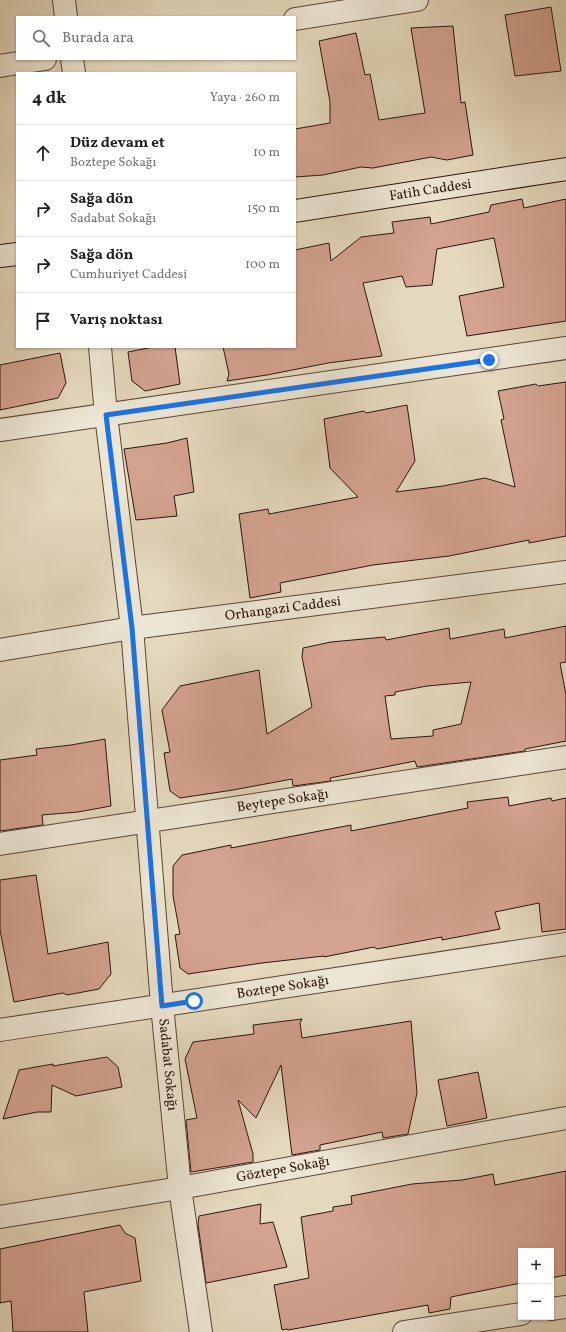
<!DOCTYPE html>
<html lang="tr">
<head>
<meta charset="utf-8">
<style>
	:root { --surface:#fff; --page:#f2f2f2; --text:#222; --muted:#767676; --line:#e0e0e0 }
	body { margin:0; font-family:Vollkorn,serif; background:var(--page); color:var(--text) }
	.controls { position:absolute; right:12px; bottom:12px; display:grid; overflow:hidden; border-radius:0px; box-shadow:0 1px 3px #0004 }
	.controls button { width:36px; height:36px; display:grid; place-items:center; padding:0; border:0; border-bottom:1px solid var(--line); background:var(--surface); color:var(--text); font:20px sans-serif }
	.stop { position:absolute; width:12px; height:12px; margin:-9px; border:3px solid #1a73e8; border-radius:50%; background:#fff }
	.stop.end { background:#1a73e8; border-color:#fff; box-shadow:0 1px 4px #0008 }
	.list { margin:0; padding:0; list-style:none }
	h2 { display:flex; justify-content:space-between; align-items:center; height:52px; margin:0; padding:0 16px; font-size:17px }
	h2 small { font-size:13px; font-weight:400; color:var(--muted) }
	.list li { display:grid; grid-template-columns:26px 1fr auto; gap:12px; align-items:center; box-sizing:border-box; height:56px; padding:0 16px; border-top:1px solid var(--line) }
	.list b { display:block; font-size:15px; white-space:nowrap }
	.list p { margin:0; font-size:13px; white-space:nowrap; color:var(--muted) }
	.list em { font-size:13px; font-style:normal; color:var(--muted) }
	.icon { flex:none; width:22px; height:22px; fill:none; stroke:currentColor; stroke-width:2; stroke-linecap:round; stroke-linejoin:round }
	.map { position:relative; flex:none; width:566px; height:1332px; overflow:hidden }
	.search { position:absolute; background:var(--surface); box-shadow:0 1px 3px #0004; left:16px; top:16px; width:280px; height:44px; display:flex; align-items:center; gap:10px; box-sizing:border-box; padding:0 14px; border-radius:0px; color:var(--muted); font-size:15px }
	.panel { position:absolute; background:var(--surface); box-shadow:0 1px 3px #0004; left:16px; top:72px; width:280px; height:276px; border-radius:0px }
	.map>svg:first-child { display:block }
	.building { fill:#d3a290; stroke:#2c150c; fill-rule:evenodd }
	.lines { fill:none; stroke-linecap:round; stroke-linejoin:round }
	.minor-casing { stroke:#5a4638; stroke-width:24 }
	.secondary-casing { stroke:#2c150c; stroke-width:24 }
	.minor { stroke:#ede6d4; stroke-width:22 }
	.secondary { stroke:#ede6d4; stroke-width:22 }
	.route { stroke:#1a73e8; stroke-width:5 }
	.labels { text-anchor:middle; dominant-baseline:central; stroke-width:3; stroke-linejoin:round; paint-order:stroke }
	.street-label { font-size:14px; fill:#2c150c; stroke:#ede6d4 }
</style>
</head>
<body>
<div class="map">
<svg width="566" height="1332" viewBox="0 0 566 1332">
	<rect width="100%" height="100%" fill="#e4d8bd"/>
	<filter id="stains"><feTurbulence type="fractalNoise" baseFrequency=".005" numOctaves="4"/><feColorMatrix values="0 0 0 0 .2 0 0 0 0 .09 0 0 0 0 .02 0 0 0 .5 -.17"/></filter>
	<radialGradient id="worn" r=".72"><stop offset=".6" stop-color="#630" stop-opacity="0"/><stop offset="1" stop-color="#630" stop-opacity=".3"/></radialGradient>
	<g class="building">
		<polygon points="551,7 561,71 515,76 505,15"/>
		<polygon points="453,26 461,103 465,102 473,155 447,160 431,157 373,168 361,167 323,175 295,177 295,129 330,123 330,102 319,41 356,33 365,75 370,74 379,120 425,113 411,28"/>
		<polygon points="522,199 524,208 566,199 566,321 467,336 459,296 504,287 494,238 437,249 432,285 406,287 402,276 363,283 382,356 328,363 267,375 227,381 229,374 223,347 295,347 295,250 329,243 331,261 361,237 394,233 392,222 430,217 431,224 489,212 491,205"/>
		<polygon points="153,347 175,347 180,384 145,391 132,381 128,352"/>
		<polygon points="60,353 66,383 58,398 0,410 0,365"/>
		<polygon points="566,382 566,536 529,543 529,540 449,556 373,565 280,583 281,592 250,598 239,514 268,509 269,514 358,497 330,468 324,419 364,411 366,413 407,405 415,461 396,492 443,486 485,478 515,487 501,420 504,419 498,391 536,384 538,386"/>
		<polygon points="187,438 194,492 174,496 177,516 136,520 124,449 167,443"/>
		<path d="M566 626V662L560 663 566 695V741L525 749V751L417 767 415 761 330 778 331 781 293 786 292 779 233 790 180 798 170 791 164 753 170 752 162 710 180 686 259 670 267 734 312 707 302 657 303 648 331 642 385 637 386 640 449 628 450 639 504 629 505 638ZM471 682 461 724 433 730V736L391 739 385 696 395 695V692L427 686Z"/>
		<polygon points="105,739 111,806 78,812 42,815 43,825 0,831 0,760 37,755 36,749 71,745"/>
		<polygon points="508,797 509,806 551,798 552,801 566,798 566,929 542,932 539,903 495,912 500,929 442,940 442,937 377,949 374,947 324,957 324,956 262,963 188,974 180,968 175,935 180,934 173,896 173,866 182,855 231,845 231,848 351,825 351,831 468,808 467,802"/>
		<polygon points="36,875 48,954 108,942 111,974 99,989 67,995 63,993 14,1002 0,930 0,880"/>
		<polygon points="302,1019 300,1023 302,1038 411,1021 417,1093 408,1134 383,1138 382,1132 320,1145 320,1150 292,1155 281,1065 256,1118 238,1100 253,1154 253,1162 191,1172 186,1120 197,1118 185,1059 193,1042 254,1034 253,1025"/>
		<polygon points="107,1057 118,1067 122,1087 76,1096 52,1085 51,1112 37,1112 3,1119 19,1070 53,1064 53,1066"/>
		<polygon points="478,1072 487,1118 447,1126 438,1080"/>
		<polygon points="566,1171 566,1275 551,1278 551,1251 521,1251 521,1283 451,1297 450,1309 429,1313 428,1305 288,1330 287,1329 282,1330 274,1285 309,1278 301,1217 333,1211 333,1207 352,1204 351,1196 412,1184 462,1180 493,1174 495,1185"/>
		<polygon points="261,1204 260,1224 273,1222 287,1267 206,1283 198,1224 199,1216"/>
		<polygon points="120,1225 125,1233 135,1238 141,1281 84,1292 88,1332 13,1332 11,1301 0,1303 0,1249"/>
	</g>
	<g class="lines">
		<defs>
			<g id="minor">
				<polyline points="64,0 66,17"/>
				<polyline points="295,19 417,0"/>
				<polyline points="72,59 74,73"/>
				<polyline points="0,66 45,59"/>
				<path id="s1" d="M100 347 106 415 132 628 162 1005 180 1188 201 1332"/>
				<polyline points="0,430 566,348"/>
				<path id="s2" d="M0 650 132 628 566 572"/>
				<path id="s3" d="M0 844 566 757"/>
				<path id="s4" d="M0 1030 566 944"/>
				<path id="s5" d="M0 1217 180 1188 566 1118"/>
				<polyline points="551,1309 566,1307"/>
				<polyline points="404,1332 521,1314"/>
			</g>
			<g id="secondary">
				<path id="s6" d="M295 211 566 169"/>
				<polyline points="0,256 17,254"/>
			</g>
		</defs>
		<use href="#minor" class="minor-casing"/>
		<use href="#secondary" class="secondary-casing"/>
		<use href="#minor" class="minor"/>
		<use href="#secondary" class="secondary"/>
	</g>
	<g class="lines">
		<polyline class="route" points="194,1001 162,1006 132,628 106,415 489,360"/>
	</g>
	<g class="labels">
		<g class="street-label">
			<text stroke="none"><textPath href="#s6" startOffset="137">Fatih Caddesi</textPath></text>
			<text stroke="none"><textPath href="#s2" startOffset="286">Orhangazi Caddesi</textPath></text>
			<text stroke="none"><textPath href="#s3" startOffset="286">Beytepe Sokağı</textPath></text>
			<text stroke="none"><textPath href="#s4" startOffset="286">Boztepe Sokağı</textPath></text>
			<text stroke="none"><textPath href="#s1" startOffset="721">Sadabat Sokağı</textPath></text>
			<text stroke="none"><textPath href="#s5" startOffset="287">Göztepe Sokağı</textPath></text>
		</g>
	</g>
	<rect width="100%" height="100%" filter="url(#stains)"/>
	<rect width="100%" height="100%" fill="url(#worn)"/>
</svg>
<div class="controls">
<button>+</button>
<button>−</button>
</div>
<div class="stop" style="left:194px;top:1001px"></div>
<div class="stop end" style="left:489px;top:360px"></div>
<div class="search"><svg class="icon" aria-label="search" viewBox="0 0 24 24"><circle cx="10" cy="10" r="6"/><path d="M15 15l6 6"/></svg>Burada ara</div>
<section class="panel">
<h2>4 dk<small>Yaya · 260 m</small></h2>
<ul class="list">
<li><svg class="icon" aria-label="ahead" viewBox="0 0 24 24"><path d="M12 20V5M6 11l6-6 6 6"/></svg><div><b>Düz devam et</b><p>Boztepe Sokağı</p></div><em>10 m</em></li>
<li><svg class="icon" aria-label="right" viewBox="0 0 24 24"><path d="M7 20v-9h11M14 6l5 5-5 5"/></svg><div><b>Sağa dön</b><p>Sadabat Sokağı</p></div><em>150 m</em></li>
<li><svg class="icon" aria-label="right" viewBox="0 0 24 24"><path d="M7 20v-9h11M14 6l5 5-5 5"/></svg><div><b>Sağa dön</b><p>Cumhuriyet Caddesi</p></div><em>100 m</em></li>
<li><svg class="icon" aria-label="arrive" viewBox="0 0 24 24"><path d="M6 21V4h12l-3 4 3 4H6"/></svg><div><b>Varış noktası</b></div></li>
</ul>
</section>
</div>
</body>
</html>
